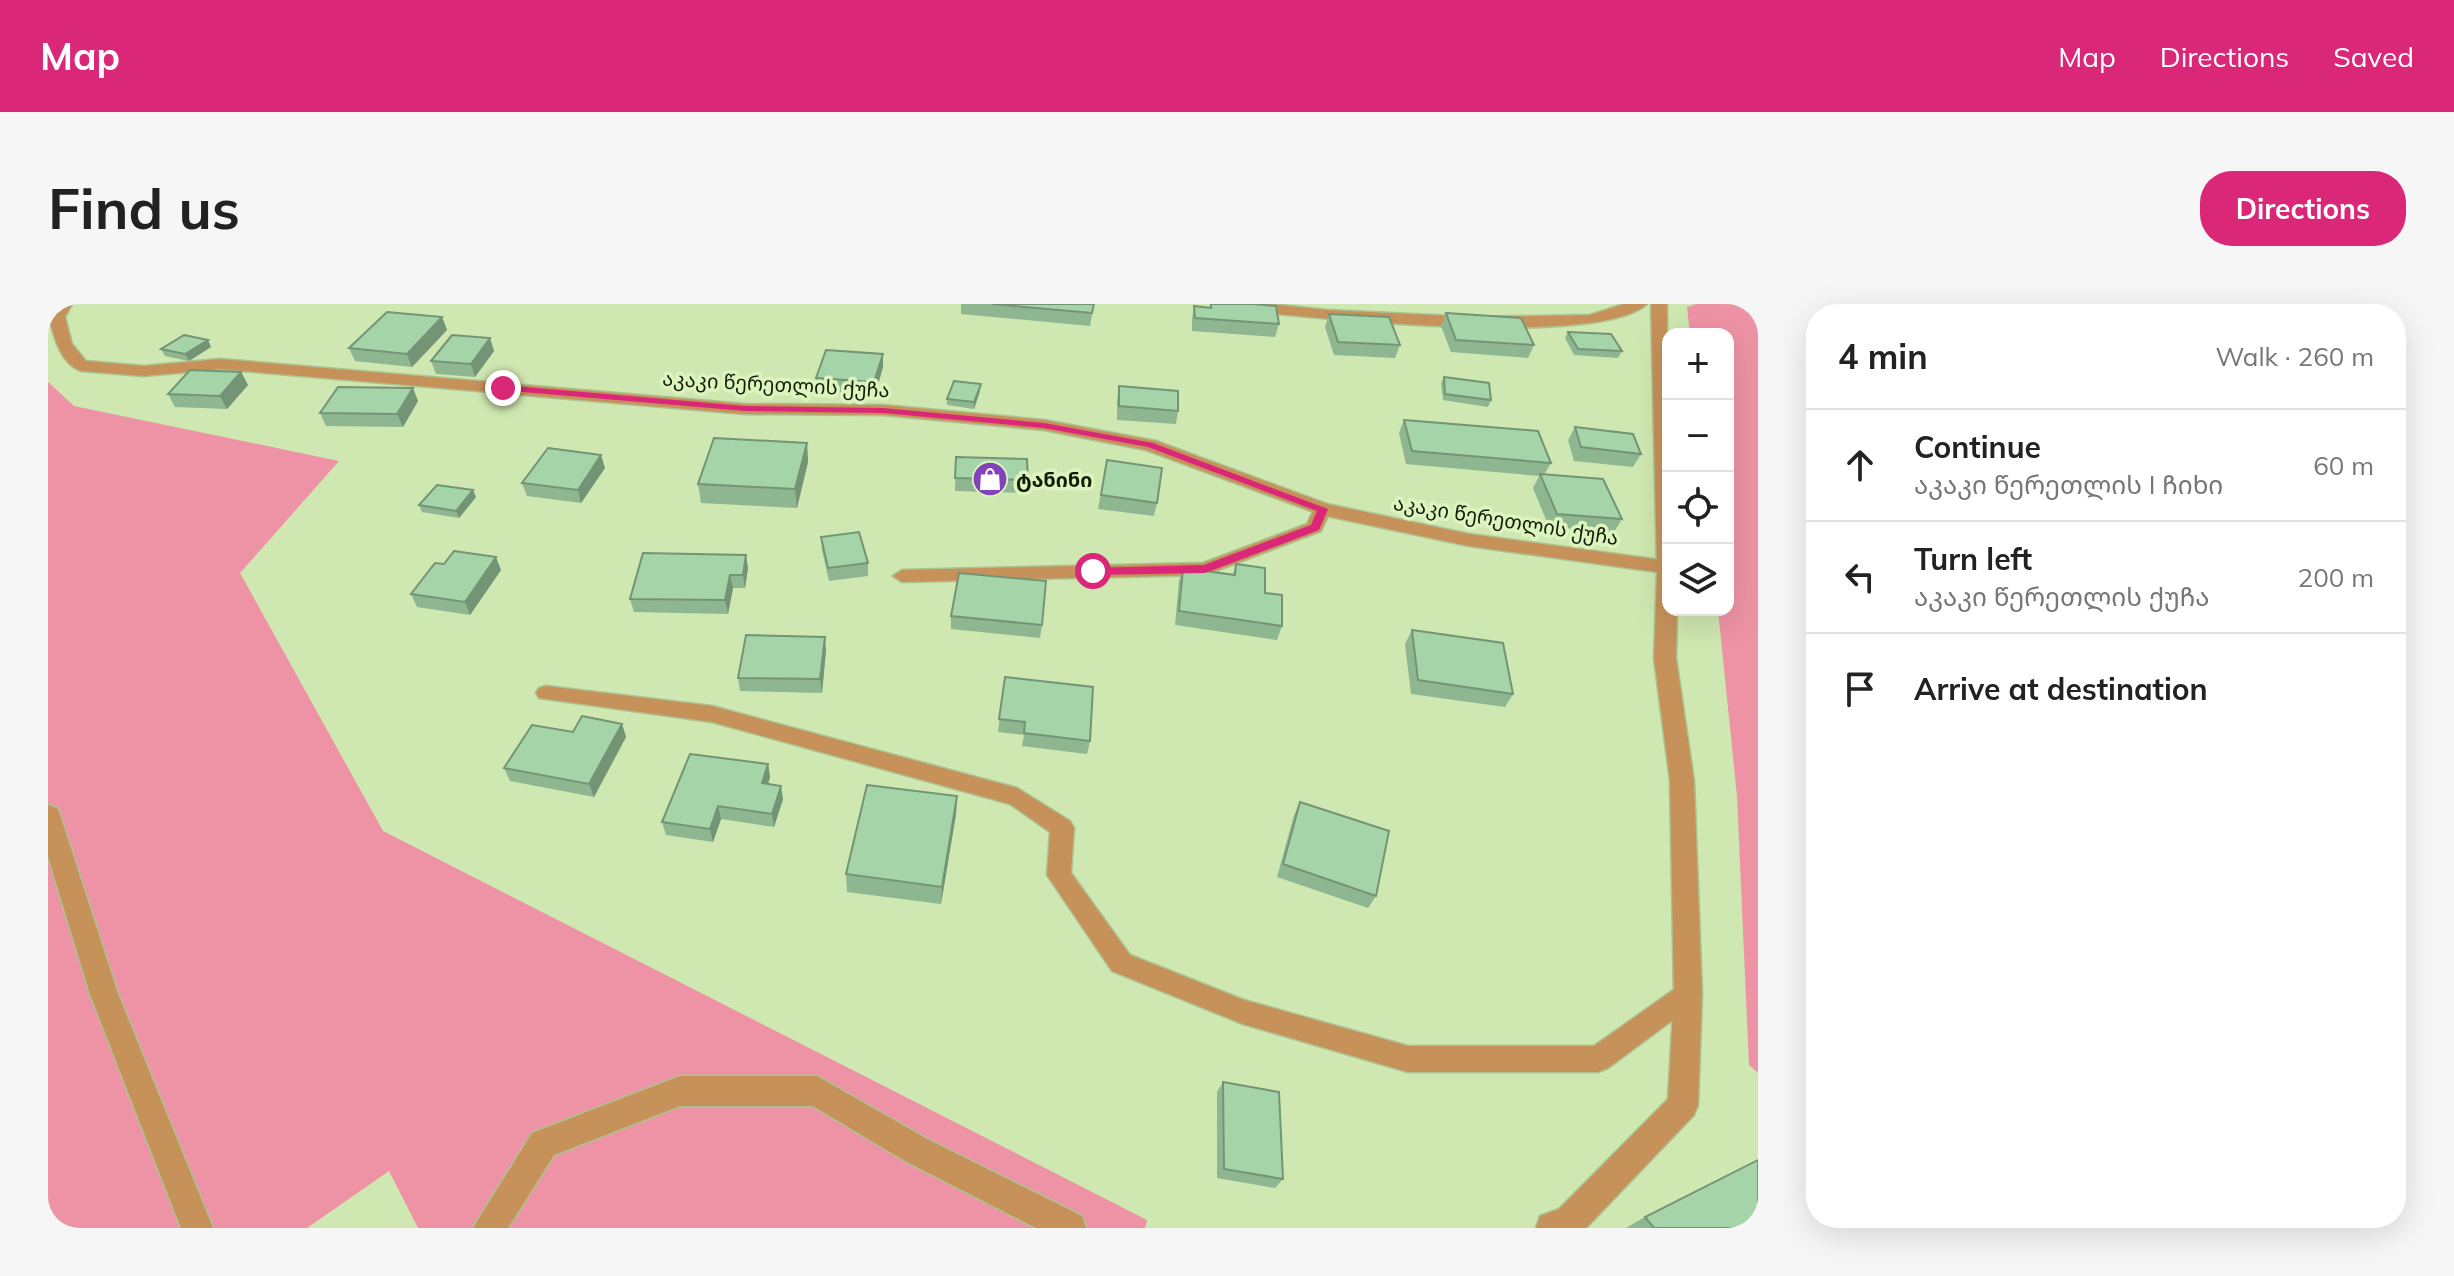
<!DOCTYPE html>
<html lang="en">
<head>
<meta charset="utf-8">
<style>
	:root { --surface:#fff; --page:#f6f6f6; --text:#222; --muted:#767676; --line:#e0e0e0; --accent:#db2777 }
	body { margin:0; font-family:Mulish,"Noto Sans Georgian",sans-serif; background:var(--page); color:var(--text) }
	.controls { position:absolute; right:24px; top:24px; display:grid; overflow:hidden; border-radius:16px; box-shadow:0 8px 32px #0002 }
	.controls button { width:72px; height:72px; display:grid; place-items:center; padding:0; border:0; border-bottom:2px solid var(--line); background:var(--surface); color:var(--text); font:40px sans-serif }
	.stop { position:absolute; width:24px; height:24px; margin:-18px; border:6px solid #db2777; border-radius:50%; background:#fff }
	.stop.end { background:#db2777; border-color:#fff; box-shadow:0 2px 8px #0008 }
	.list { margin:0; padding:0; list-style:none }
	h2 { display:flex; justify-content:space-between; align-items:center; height:104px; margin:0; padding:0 32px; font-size:34px }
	h2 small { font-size:26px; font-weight:400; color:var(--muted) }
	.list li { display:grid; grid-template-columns:52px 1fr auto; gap:24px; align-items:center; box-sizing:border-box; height:112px; padding:0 32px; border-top:2px solid var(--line) }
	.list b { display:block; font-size:30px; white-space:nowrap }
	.list p { margin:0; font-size:26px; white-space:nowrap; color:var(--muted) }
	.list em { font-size:26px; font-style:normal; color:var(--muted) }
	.icon { flex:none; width:44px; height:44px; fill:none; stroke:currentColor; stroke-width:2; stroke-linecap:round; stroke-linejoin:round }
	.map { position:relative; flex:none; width:1710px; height:924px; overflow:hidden; border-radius:32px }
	header { display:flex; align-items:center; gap:48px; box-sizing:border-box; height:112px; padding:0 40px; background:var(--accent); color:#fff }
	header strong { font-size:38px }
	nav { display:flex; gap:44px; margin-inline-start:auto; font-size:28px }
	.intro { display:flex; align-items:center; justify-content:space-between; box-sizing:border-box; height:192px; padding:0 48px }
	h1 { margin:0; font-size:56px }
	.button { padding:20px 36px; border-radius:32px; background:var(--accent); color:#fff; font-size:28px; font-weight:700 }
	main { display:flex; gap:48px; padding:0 48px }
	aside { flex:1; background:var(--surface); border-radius:32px; box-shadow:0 8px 32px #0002 }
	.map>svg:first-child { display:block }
	.green { fill:#ee93a5 }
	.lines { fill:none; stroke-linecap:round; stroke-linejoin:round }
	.service-casing { stroke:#adc292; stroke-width:3 }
	.minor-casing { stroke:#adc292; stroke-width:3 }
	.tertiary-casing { stroke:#adc292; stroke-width:3 }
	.service { fill:#c6925a; fill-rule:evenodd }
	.minor { fill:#c6925a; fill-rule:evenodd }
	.tertiary { fill:#c6925a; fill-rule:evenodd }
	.wall { fill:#8eb691 }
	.shaded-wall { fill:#749476 }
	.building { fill:#a5d4a9; stroke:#749476; stroke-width:2 }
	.route { fill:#db2777 }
	.labels { text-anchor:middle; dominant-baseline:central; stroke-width:7; stroke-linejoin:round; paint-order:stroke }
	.far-street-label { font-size:20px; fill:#141c08; stroke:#dcf4bd }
	.far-poi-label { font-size:20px; font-weight:bold; fill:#141c08; stroke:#dcf4bd; text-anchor:start }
</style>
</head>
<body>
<header>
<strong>Map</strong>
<nav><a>Map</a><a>Directions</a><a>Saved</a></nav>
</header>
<div class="intro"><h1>Find us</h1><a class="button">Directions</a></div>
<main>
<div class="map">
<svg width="1710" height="924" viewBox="0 0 1710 924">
	<rect width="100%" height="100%" fill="#cfe7b0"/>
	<g class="green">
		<polygon points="1648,0 1710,0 1710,769 1701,761 1689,492 1670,306 1680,306 1680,30 1642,30 1639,3"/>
		<polygon points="0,78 26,102 291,157 192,269 335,527 1099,916 1097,924 370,924 341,867 259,924 0,924"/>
	</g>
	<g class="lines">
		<defs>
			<g id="service">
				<polygon points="1274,200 1283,205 1273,227 1157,271 854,278 845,272 854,266 1155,259 1259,220 1268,201"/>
				<polygon points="498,382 664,402 969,484 1022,517 1026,524 1023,569 1082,651 1196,696 1360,742 1546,742 1631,682 1640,678 1649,682 1653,690 1649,698 1560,764 1550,768 1360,768 1195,720 1064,667 999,571 1002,528 962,500 664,418 491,394 488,389 491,384"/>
			</g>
			<g id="minor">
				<path d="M8 0H24L17 13 24 40 38 57 96 62 172 55 697 100 835 101 996 116 1108 137 1279 200 1421 230 1620 257V306H1629L1628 354 1646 477 1654 690 1650 801 1646 811 1538 924H1488L1492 912 1511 905 1620 795 1626 690 1622 477 1606 354 1609 268 1421 242 1274 211 1098 146 996 126 835 111 697 110 172 65 96 72 33 67C12 59 6 33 1 13Z"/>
				<path d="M1173 0H1222L1279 6 1426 13 1542 11 1576 0H1599C1550 45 1255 13 1181 5Z"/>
				<polygon points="0,501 9,504 12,511 70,690 165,924 133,924 42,690 0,552"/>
				<polygon points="632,772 769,772 879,835 1034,912 1038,924 988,924 857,857 765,802 632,802 506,851 460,924 425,924 484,829"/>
			</g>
			<polygon id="tertiary" points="1603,0 1619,0 1619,270 1609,263"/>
		</defs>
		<use href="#service" class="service-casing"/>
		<use href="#minor" class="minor-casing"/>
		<use href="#tertiary" class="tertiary-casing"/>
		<use href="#service" class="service"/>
		<use href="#minor" class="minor"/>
		<use href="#tertiary" class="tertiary"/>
	</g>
	<g class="wall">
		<polygon points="913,0 1046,0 1042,22 913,10"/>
		<polygon points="1162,0 1205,0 1231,20 1227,33 1144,27 1144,15 1146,2 1161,4"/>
		<polygon points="1398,9 1486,41 1480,54 1403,48 1393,22"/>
		<polygon points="1281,10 1352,41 1347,54 1286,51 1277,23"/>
		<polygon points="394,13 399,26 364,63 307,57 301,44"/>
		<polygon points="1520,28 1574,47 1570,54 1526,51 1517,34"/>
		<polygon points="442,34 446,47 427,73 388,70 383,57"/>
		<polygon points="163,43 141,57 117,52 113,45"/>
		<polygon points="835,50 835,63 827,91 769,87 768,74"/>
		<polygon points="193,68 200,81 179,105 127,103 120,90"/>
		<polygon points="1396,73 1443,96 1440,103 1395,96 1393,79"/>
		<polygon points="1071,82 1130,107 1128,120 1069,116 1069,96"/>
		<polygon points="932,87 926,105 899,101 899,95"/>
		<polygon points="370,97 355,123 278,122 272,109"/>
		<polygon points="1356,116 1503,159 1496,171 1574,215 1566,228 1501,223 1485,184 1491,172 1358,160 1351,129"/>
		<polygon points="1527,123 1593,150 1585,163 1526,157 1520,136"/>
		<polygon points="759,139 760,158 749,204 653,199 650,180"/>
		<polygon points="908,153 980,176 979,189 907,187"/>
		<polygon points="1059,156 1109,199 1106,212 1050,205"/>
		<polygon points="557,164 533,199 479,192 474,179"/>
		<polygon points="428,193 411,214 374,208 371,201"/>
		<polygon points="773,233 820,259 820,272 781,277 774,246"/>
		<polygon points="1188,260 1234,322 1229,336 1127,321 1131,277 1135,264 1185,270"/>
		<polygon points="700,264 697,284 685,284 680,310 586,308 582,295"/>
		<polygon points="453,266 422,311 369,303 363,290"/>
		<polygon points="903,312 994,321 992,334 903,325"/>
		<polygon points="1364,326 1465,390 1457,403 1363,390 1357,340"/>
		<polygon points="778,346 774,389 692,387 690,374"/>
		<polygon points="957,373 1042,437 1039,450 974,442 976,431 950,428"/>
		<polygon points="574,420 578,433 546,493 462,477 456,464 525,428"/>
		<polygon points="720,460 722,473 720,480 735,495 726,523 673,515 665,538 618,531 614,518"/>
		<polygon points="909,492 908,510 893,600 799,588 798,570"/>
		<polygon points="1252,498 1328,592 1320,604 1229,573 1246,511"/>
		<polygon points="1175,778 1235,875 1227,884 1169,874 1169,788"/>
		<polygon points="1597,913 1710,924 1578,924"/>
	</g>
	<g class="shaded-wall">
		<polygon points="394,13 399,26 364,63 359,50"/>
		<polygon points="442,34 446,47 427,73 423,60"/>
		<polygon points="160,36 163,43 141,57 137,50"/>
		<polygon points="835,50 835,63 827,91 826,78"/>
		<polygon points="193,68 200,81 179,105 172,92"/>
		<polygon points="933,80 932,87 926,105 926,98"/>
		<polygon points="365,84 370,97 355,123 349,110"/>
		<polygon points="759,139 760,158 749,204 747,185"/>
		<polygon points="553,151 557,164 533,199 530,186"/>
		<polygon points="425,186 428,193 411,214 408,207"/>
		<polygon points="698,251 700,264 697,284 695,271"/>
		<polygon points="448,253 453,266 422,311 417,298"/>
		<polygon points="682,271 685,284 680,310 677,296"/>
		<polygon points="777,333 778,346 774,389 772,375"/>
		<polygon points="574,420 578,433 546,493 541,480"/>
		<polygon points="720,460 722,473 716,492 714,479"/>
		<polygon points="733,482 735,495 726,523 724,510"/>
		<polygon points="909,492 908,510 893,600 894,583"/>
		<polygon points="670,502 673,515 665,538 662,525"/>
	</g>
	<g class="building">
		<polygon points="944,0 1046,0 1044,9"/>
		<polygon points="1163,0 1205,0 1228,2 1231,20 1147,14 1146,2 1163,4"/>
		<polygon points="339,8 394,13 359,50 301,44"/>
		<polygon points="1398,9 1473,14 1486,41 1408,36"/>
		<polygon points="1281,10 1341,13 1352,41 1290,38"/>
		<polygon points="1520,28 1563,30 1574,47 1530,45"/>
		<polygon points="136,31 160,36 137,50 113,45"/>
		<polygon points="404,31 442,34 423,60 383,57"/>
		<polygon points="778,46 835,50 826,78 768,74"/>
		<polygon points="142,66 193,68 172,92 120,90"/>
		<polygon points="1396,73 1441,79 1443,96 1397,90"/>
		<polygon points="906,77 933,80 926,98 899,95"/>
		<polygon points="1071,82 1130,87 1130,107 1071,102"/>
		<polygon points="290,83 365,84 349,110 272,109"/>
		<polygon points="1356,116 1490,127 1503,159 1364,147"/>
		<polygon points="1527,123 1585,130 1593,150 1533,143"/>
		<polygon points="666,134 759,139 747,185 650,180"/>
		<polygon points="500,144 553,151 530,186 474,179"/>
		<polygon points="908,153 979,155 980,176 907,174"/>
		<polygon points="1059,156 1114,164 1109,199 1053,191"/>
		<polygon points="1492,170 1555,175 1574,215 1509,210"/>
		<polygon points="389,181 425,186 408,207 371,201"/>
		<polygon points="811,228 820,259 780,264 773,233"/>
		<polygon points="406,247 448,253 417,298 363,290 387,259 396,260"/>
		<polygon points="595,249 698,251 695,271 682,271 677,296 582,295"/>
		<polygon points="1188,260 1217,264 1217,289 1234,291 1234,322 1131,307 1135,264 1187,271"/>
		<polygon points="911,269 998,277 994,321 903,312"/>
		<polygon points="1364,326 1455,339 1465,390 1370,376"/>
		<polygon points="698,331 777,333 772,375 690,374"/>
		<polygon points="957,373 1045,383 1042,437 976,429 977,418 951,415"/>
		<polygon points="534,412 574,420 541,480 456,464 484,421 525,428"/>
		<polygon points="642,450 720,460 714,479 733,482 724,510 670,502 662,525 614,518"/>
		<polygon points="819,481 909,492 894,583 798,570"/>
		<polygon points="1252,498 1341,527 1328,592 1235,560"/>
		<polygon points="1175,778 1231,788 1235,875 1176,865"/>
		<polygon points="1710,856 1710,924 1606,924 1597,913"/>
	</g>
	<polygon class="route" points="455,81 697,102 835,104 996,119 1105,139 1280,205 1271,226 1157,269 1045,271 1041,270 1041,264 1156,261 1263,221 1269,207 1100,143 996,124 835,109 697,107 452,86"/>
	<defs>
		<symbol id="shop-disc" viewBox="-11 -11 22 22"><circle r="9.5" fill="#8342b7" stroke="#dcf4bd"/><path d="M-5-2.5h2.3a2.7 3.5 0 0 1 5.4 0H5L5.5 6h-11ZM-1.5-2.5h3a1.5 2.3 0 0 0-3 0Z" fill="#fff"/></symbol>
	</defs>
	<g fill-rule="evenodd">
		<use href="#shop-disc" x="922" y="155" width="40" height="40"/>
	</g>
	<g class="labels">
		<g class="far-street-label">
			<text transform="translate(728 80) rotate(3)">აკაკი წერეთლის ქუჩა</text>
			<text transform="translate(1458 216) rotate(9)">აკაკი წერეთლის ქუჩა</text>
		</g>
		<g class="far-poi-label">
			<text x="968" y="175">ტანინი</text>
		</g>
	</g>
</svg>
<div class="controls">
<button>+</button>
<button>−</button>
<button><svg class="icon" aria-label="locate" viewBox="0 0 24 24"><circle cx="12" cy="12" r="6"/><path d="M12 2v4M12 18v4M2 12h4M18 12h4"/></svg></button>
<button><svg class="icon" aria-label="layers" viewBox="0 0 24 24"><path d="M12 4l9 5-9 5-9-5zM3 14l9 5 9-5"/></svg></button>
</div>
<div class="stop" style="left:1045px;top:267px"></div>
<div class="stop end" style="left:455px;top:84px"></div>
</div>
<aside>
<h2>4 min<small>Walk · 260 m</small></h2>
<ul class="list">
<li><svg class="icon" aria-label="ahead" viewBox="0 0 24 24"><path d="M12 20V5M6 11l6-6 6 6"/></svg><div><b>Continue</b><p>აკაკი წერეთლის I ჩიხი</p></div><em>60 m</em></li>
<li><svg class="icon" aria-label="left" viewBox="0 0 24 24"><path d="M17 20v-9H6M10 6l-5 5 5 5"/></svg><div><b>Turn left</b><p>აკაკი წერეთლის ქუჩა</p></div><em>200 m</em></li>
<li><svg class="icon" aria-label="arrive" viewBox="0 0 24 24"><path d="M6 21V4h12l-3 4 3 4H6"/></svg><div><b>Arrive at destination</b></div></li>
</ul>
</aside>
</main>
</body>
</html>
